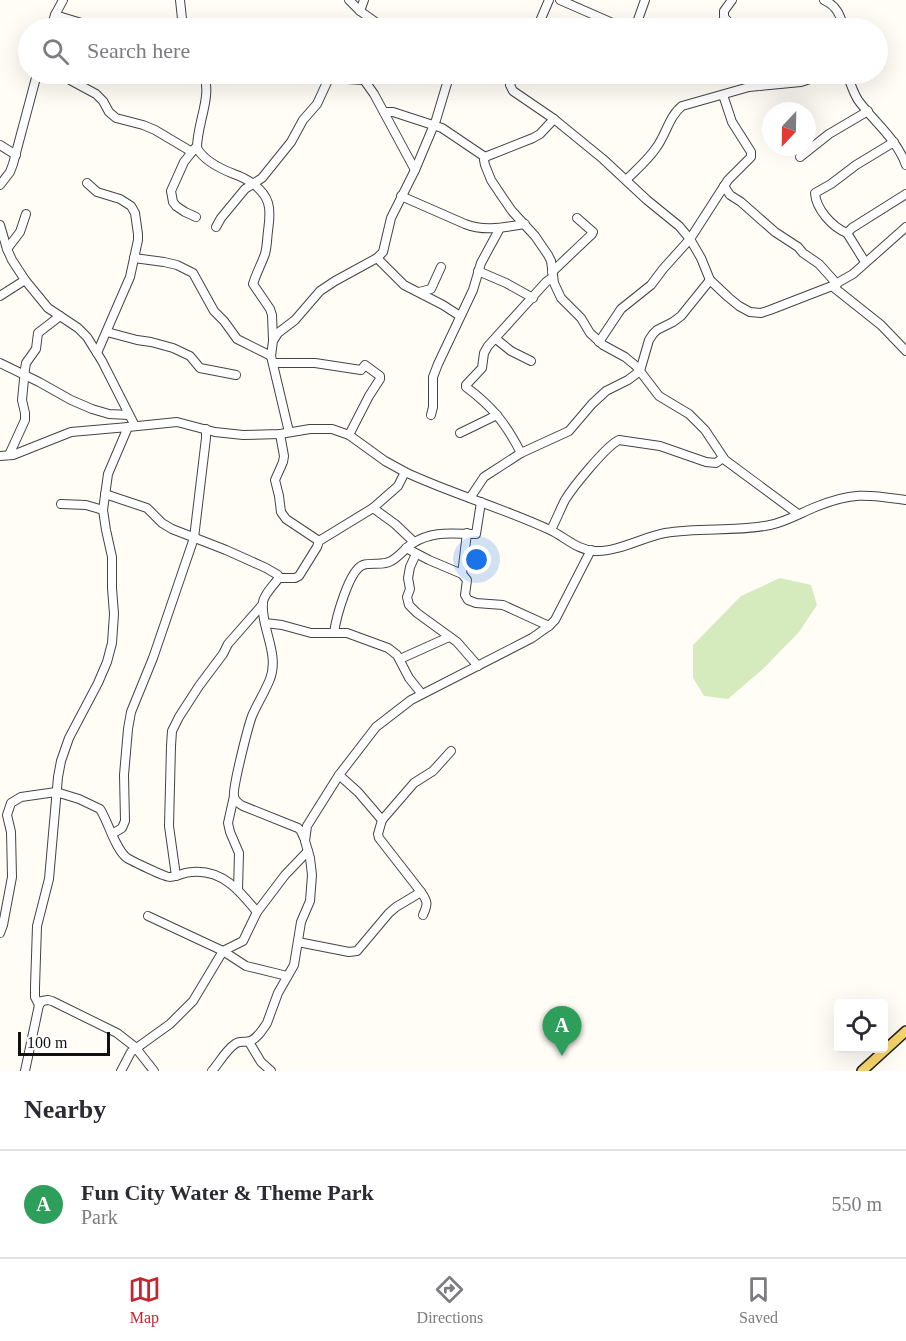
<!DOCTYPE html>
<html lang="en">
<head>
<meta charset="utf-8">
<style>
	:root { --surface:#fff; --page:#f7f7f7; --text:#2b2b33; --muted:#7c7c81; --line:#e1e1e2; --accent:#c4262e }
	body { margin:0; font-family:Georgia,serif; background:var(--page); color:var(--text) }
	.controls { position:absolute; right:18px; bottom:18px; display:grid; overflow:hidden; border-radius:6px; box-shadow:0 6px 24px #0002 }
	.controls button { width:54px; height:54px; display:grid; place-items:center; padding:0; border:0; border-bottom:2px solid var(--line); background:var(--surface); color:var(--text); font:30px sans-serif }
	.compass { position:absolute; left:762px; top:102px; width:54px; height:54px; border-radius:50%; background:var(--surface); box-shadow:0 6px 24px #0002; rotate:202deg }
	.scale { position:absolute; left:18px; bottom:15px; width:92px; box-sizing:border-box; padding-left:6px; border:3px solid #111; border-top:0; font-size:16px; line-height:21px; white-space:nowrap; color:#111; -webkit-text-stroke:4px #fff; paint-order:stroke }
	.you { position:absolute; left:477px; top:560px; width:21px; height:21px; margin:-15px; border:4px solid #fff; border-radius:50%; background:#1a73e8; box-shadow:0 0 0 9px #1a73e833 }
	.badge { display:grid; place-items:center; width:39px; height:39px; border-radius:50%; background:var(--accent); color:#fff; font-size:20px; font-weight:700 }
	.pin { position:absolute; translate:-50% -50px; filter:drop-shadow(0 2px 3px #0008) }
	.pin::after { content:''; position:absolute; top:32px; width:21px; height:18px; background:inherit; clip-path:polygon(0 0,100% 0,50% 100%) }
	.list { margin:0; padding:0; list-style:none }
	h2 { display:flex; justify-content:space-between; align-items:center; height:78px; margin:0; padding:0 24px; font-size:26px }
	h2 small { font-size:20px; font-weight:400; color:var(--muted) }
	.list li { display:grid; grid-template-columns:39px 1fr auto; gap:18px; align-items:center; box-sizing:border-box; height:108px; padding:0 24px; border-top:2px solid var(--line) }
	.list b { display:block; font-size:22px; white-space:nowrap }
	.list p { margin:0; font-size:20px; white-space:nowrap; color:var(--muted) }
	.list em { font-size:20px; font-style:normal; color:var(--muted) }
	.icon { flex:none; width:33px; height:33px; fill:none; stroke:currentColor; stroke-width:2; stroke-linecap:round; stroke-linejoin:round }
	.map { position:relative; flex:none; width:906px; height:1071px; overflow:hidden }
	.search { position:absolute; background:var(--surface); box-shadow:0 6px 24px #0002; left:18px; right:18px; top:18px; height:66px; display:flex; align-items:center; gap:15px; box-sizing:border-box; padding:0 21px; border-radius:33px; color:var(--muted); font-size:22px }
	.sheet { height:186px; background:var(--surface) }
	nav { display:flex; justify-content:space-around; align-items:center; box-sizing:border-box; height:84px; border-top:2px solid var(--line); background:var(--surface); font-size:16px; color:var(--muted) }
	nav a { display:grid; justify-items:center; gap:3px }
	nav .on { color:var(--accent) }
	.map>svg:first-child { display:block }
	.green { fill:#d5ebbd }
	.lines { fill:none; stroke-linecap:round; stroke-linejoin:round }
	.minor-casing { stroke:#444; stroke-width:10 }
	.major-casing { stroke:#222; stroke-width:12 }
	.minor { stroke:#fff; stroke-width:8 }
	.major { stroke:#f9d66b; stroke-width:9 }
</style>
</head>
<body>
<div class="map">
<svg width="906" height="1071" viewBox="0 0 906 1071">
	<rect width="100%" height="100%" fill="#fffdf5"/>
	<polygon class="green" points="780,578 811,585 817,605 799,632 764,668 728,699 704,696 693,678 693,645 741,596"/>
	<g class="lines">
		<defs>
			<g id="minor">
				<polyline points="180,0 183,28"/>
				<polyline points="349,0 360,11 384,28"/>
				<polyline points="560,0 624,28"/>
				<polyline points="732,0 724,11 724,17 731,25 743,28"/>
				<path d="M824 0C837 6 840 15 844 28"/>
				<polyline points="360,11 364,0"/>
				<polyline points="55,15 98,28"/>
				<polyline points="51,28 55,15 63,0"/>
				<polyline points="537,28 549,0"/>
				<polyline points="635,28 645,0"/>
				<polyline points="59,74 96,94 103,101 109,112 116,118 143,125 155,130 192,152"/>
				<path d="M204 74C212 98 197 123 197 148 204 161 221 169 234 174 248 179 264 189 268 203 271 212 269 222 268 231 267 239 267 247 265 254 261 265 256 274 253 284L270 309 272 315 273 340"/>
				<polyline points="363,74 364,80 374,94 415,170"/>
				<polyline points="514,74 510,85 513,91 554,119 603,159 647,200 679,226 690,239 701,258 710,280 728,297 739,306 750,312 761,313 770,310 832,286 853,274 906,227"/>
				<polyline points="754,74 760,86"/>
				<path d="M847 74C850 82 853 92 858 100 874 122 896 138 906 165"/>
				<polyline points="384,112 393,112 442,128 485,157"/>
				<polyline points="554,119 540,134 533,138 485,157 484,160 485,165 491,180 503,198 512,211 535,236 548,255 551,261 554,283 561,298 581,318 590,333 603,345 625,357 636,366 659,396 689,414 705,430 725,460 798,514"/>
				<polyline points="0,145 16,155"/>
				<polyline points="195,148 184,162 171,191 173,202 176,206 185,212 196,217"/>
				<polyline points="800,157 829,134 868,111"/>
				<path d="M626 180C636 170 648 160 656 148 666 135 669 116 682 106L749 87 801 82 825 74"/>
				<polyline points="87,183 97,192 120,199 131,206 135,213 138,234 138,240 130,277 97,353"/>
				<polyline points="0,185 10,172 13,164 37,74"/>
				<polyline points="724,186 730,195 741,202 775,232 798,247 803,253 819,264 837,284"/>
				<path d="M401 196 465 224C485 232 505 227 525 224"/>
				<polyline points="0,225 7,249 12,260 25,280 48,308 78,328 87,337 102,361 135,426"/>
				<polyline points="216,227 221,218 245,189 262,178 291,142 303,120 317,104 329,78 364,80"/>
				<path d="M847 233C832 227 816 209 815 193L831 184 856 165 894 142"/>
				<polyline points="7,249 20,232 26,214"/>
				<polyline points="134,258 164,262 177,265 193,273 214,311 224,321 237,339 271,356"/>
				<polyline points="377,258 404,285 443,305 460,316"/>
				<polyline points="865,262 847,233 852,228 906,194"/>
				<polyline points="478,271 506,283 533,298"/>
				<polyline points="552,272 592,234 593,232 577,218"/>
				<polyline points="832,286 881,325 906,351"/>
				<polyline points="419,292 431,289 441,267"/>
				<polyline points="0,296 25,280"/>
				<polyline points="107,332 137,340 151,342 173,348 190,356 200,368 236,375"/>
				<polyline points="496,339 511,351 531,361"/>
				<polyline points="599,342 621,309 651,285 663,269 690,239 728,180 751,157 751,152 732,122 723,95"/>
				<polyline points="0,363 39,382 71,400 92,409 109,414 129,415"/>
				<polyline points="273,363 315,363 361,370 365,365 380,376 380,379 369,396 349,435"/>
				<polyline points="431,415 433,407 433,377 438,364 473,290 481,263 500,228"/>
				<polyline points="289,432 271,356 273,341 278,333 295,320 320,291 335,281 377,258 383,252 391,218 415,170 436,120 448,80"/>
				<polyline points="460,433 497,415"/>
				<polyline points="280,434 284,456 283,462 275,480 279,496 281,512 286,519 319,541"/>
				<polyline points="521,453 569,431 592,404 606,391 628,380 640,371 649,340 653,334 657,330 673,322 681,316 710,280"/>
				<polyline points="9,455 25,420 25,413 22,400 25,369 26,363 36,349 38,333 60,316"/>
				<path d="M0 456 13 455 71 432 128 427 177 422 215 432 243 435 280 434 310 429H332L349 435 385 461 405 472C452 494 503 508 550 530 565 537 577 550 595 551 618 552 643 537 665 533 700 527 736 532 770 525 785 522 799 514 813 508 851 492 866 494 906 500"/>
				<path d="M105 494 147 508 162 523 172 529 226 550 266 568 278 575V579C273 586 264 594 263 602 260 626 280 654 270 679 265 692 257 704 252 716 248 727 232 789 234 797 236 802 239 804 243 806L298 828 301 831 304 838"/>
				<path d="M470 498 484 477 521 453C506 424 493 407 466 387V385L482 368 484 353 488 346 546 282 553 277"/>
				<polyline points="61,504 86,505 103,510"/>
				<polyline points="373,508 395,524 414,542"/>
				<path d="M551 530C556 520 560 510 565 500 573 487 606 446 619 440L660 446 706 462 716 463 723 458"/>
				<polyline points="406,548 429,560 462,574 467,580 465,595 468,600 476,603 503,605 549,626"/>
				<polyline points="416,554 410,567 408,578 410,589 407,597 409,605 417,613 457,642 478,666"/>
				<polyline points="462,574 467,533"/>
				<polyline points="278,578 295,578 299,576 317,547 319,541 373,508 398,486 405,472"/>
				<polyline points="265,623 282,625 311,633 347,633 388,648 397,655 409,678 421,693"/>
				<path d="M334 633C336 618 349 570 363 565 372 562 383 566 391 561 399 557 405 548 413 543 434 530 453 534 476 534L481 502"/>
				<polyline points="400,659 449,637"/>
				<path d="M339 775 358 792 382 820 378 834 379 838 421 892C428 902 428 904 423 915"/>
				<polyline points="234,796 228,823 230,832 239,853 238,890"/>
				<polyline points="382,820 414,783 433,771 451,751"/>
				<polyline points="112,834 122,828 125,821 124,775 128,729 131,712 153,658 194,538 206,438 206,429"/>
				<polyline points="176,876 169,826 171,746 172,731 179,717 199,686 223,654 228,644 263,604"/>
				<polyline points="148,916 223,951 246,966 287,976"/>
				<path d="M0 933 3 925 12 877 11 832 7 815 11 803 21 797 56 792 79 799 100 809C108 821 115 849 127 858 130 860 167 878 169 877 177 877 184 872 192 872 222 869 240 891 257 912"/>
				<polyline points="298,942 349,952 357,951 389,913 396,907 421,892"/>
				<polyline points="39,1005 35,997 35,987 37,926 49,879 58,777 61,761 69,738 98,683 107,662 112,643 114,614 112,588 112,557 106,530 103,510 108,474 128,427"/>
				<polyline points="249,1042 261,1062 271,1071"/>
				<polyline points="25,1071 39,1005 42,1001 48,1000 52,1001 117,1033 135,1047 154,1071"/>
				<polyline points="121,1071 131,1052 170,1024 193,1001 223,951 243,941 257,912 285,875 308,851"/>
				<path d="M212 1071C219 1063 226 1050 235 1044 240 1040 245 1043 250 1041 257 1039 263 1029 267 1023L278 993 294 965 301 922 310 901 312 875 310 858 305 841 307 826 339 775 376 727 411 700 532 638 549 626 555 620 591 550"/>
			</g>
			<polyline id="major" points="862,1071 906,1031"/>
		</defs>
		<use href="#minor" class="minor-casing"/>
		<use href="#major" class="major-casing"/>
		<use href="#minor" class="minor"/>
		<use href="#major" class="major"/>
	</g>
</svg>
<div class="controls">
<button><svg class="icon" aria-label="locate" viewBox="0 0 24 24"><circle cx="12" cy="12" r="6"/><path d="M12 2v4M12 18v4M2 12h4M18 12h4"/></svg></button>
</div>
<svg class="compass" viewBox="-18 -18 36 36"><path d="M0-13l5 13h-10z" fill="#e53935"/><path d="M0 13l5-13h-10z" fill="#7c7c81"/></svg>
<div class="scale">100 m</div>
<div class="you"></div>
<div class="pin badge" style="left:562px;top:1056px;background:#2e9e5b">A</div>
<div class="search"><svg class="icon" aria-label="search" viewBox="0 0 24 24"><circle cx="10" cy="10" r="6"/><path d="M15 15l6 6"/></svg>Search here</div>
</div>
<section class="sheet">
<h2>Nearby<small></small></h2>
<ul class="list">
<li><span class="badge" style="background:#2e9e5b">A</span><div><b>Fun City Water &amp; Theme Park</b><p>Park</p></div><em>550 m</em></li>
</ul>
</section>
<nav>
<a class="on"><svg class="icon" aria-label="map" viewBox="0 0 24 24"><path d="M3 6l6-2 6 2 6-2v14l-6 2-6-2-6 2zM9 4v14M15 6v14"/></svg>Map</a>
<a><svg class="icon" aria-label="directions" viewBox="0 0 24 24"><path d="M12 3l9 9-9 9-9-9zM9 14v-3h6M13 9l2 2-2 2"/></svg>Directions</a>
<a><svg class="icon" aria-label="saved" viewBox="0 0 24 24"><path d="M7 4h10v16l-5-4-5 4z"/></svg>Saved</a>
</nav>
</body>
</html>
